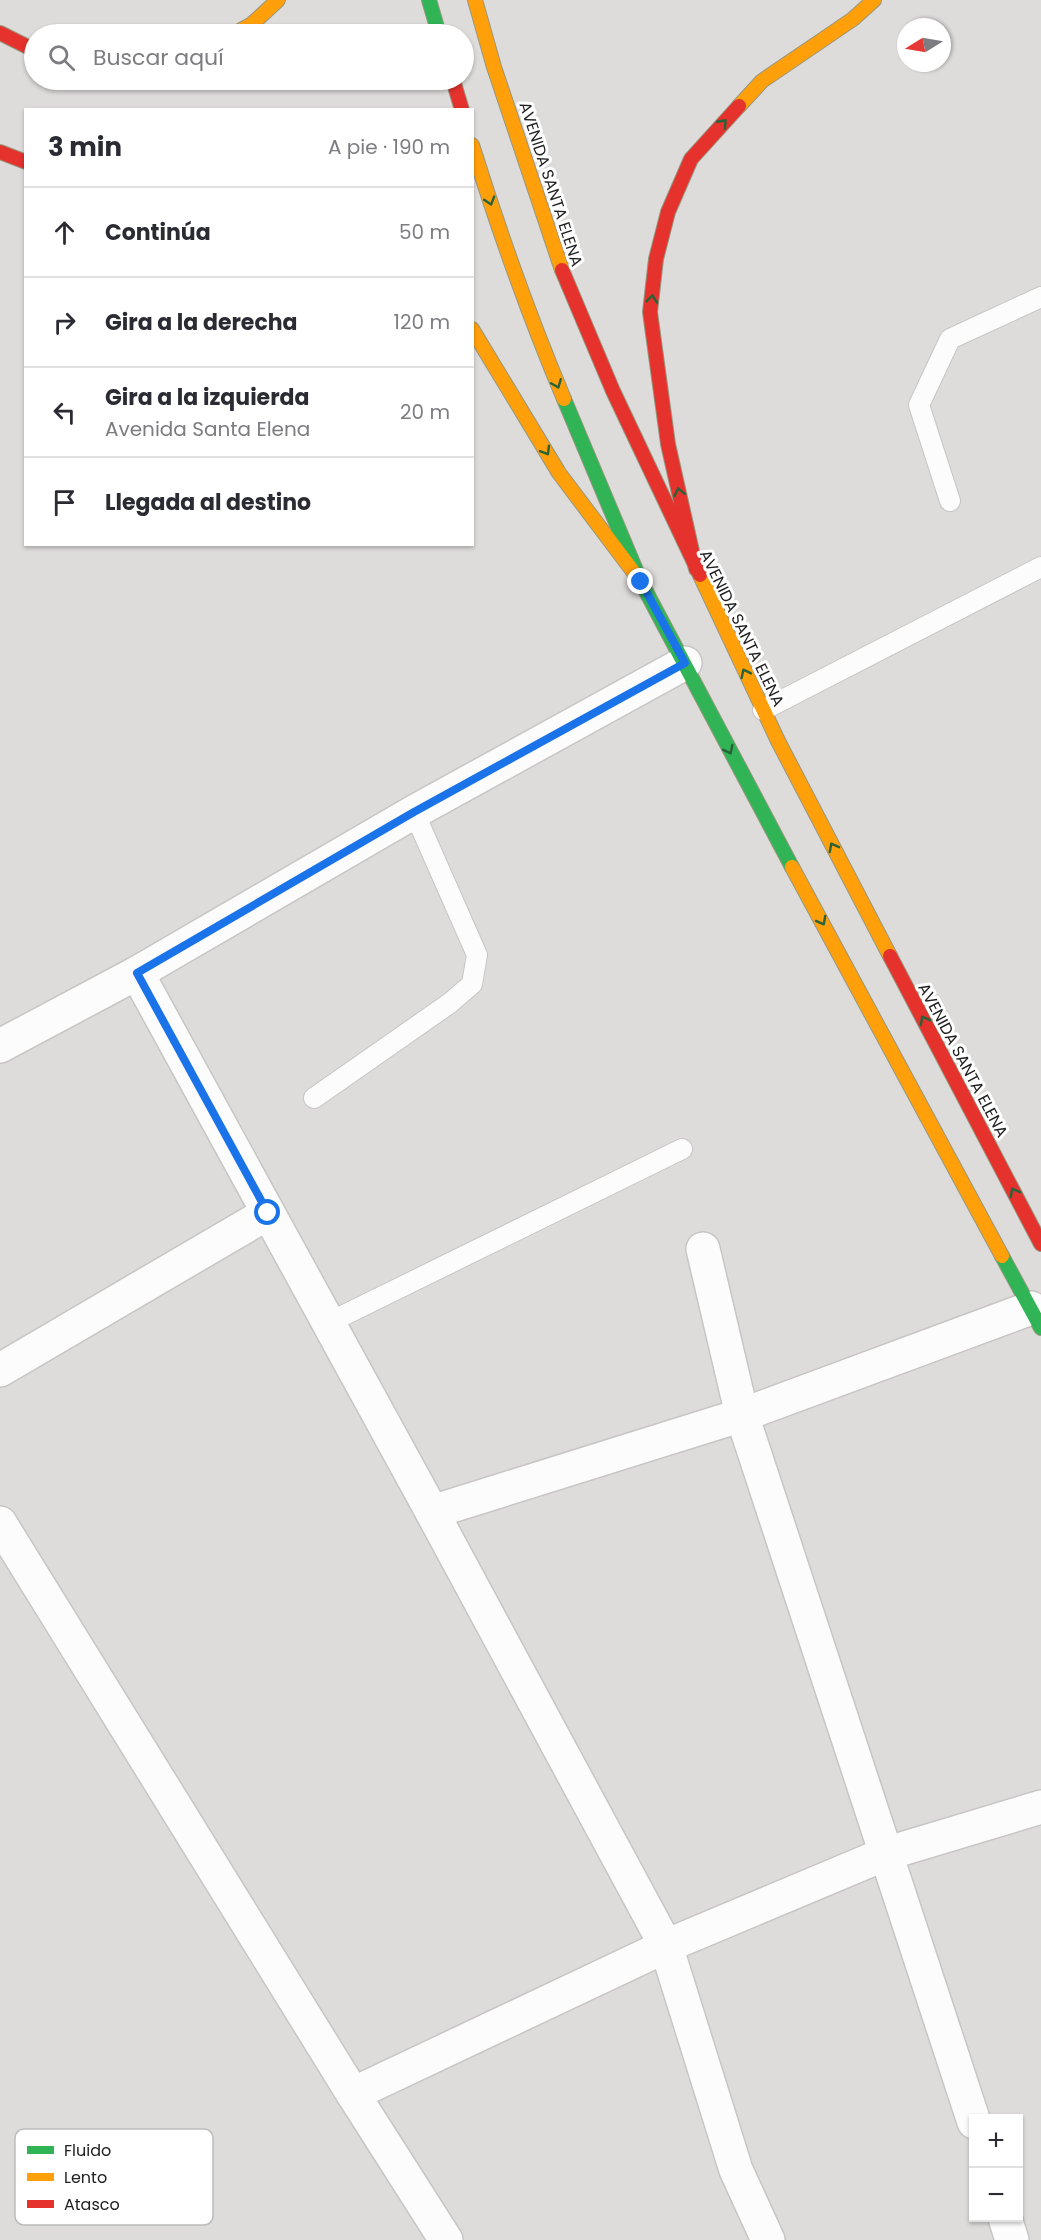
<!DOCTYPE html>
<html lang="es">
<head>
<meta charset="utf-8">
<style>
	:root { --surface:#fff; --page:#f2f2f3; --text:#2b2b33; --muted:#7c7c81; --line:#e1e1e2 }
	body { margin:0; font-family:Poppins,sans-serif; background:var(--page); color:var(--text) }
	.controls { position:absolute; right:18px; bottom:18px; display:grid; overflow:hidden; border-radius:0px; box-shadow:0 2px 4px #0004 }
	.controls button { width:54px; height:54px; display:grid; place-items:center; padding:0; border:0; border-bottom:2px solid var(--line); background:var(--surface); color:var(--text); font:30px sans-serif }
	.compass { position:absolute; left:897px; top:18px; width:54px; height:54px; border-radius:50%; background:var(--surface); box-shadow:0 2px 4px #0004; rotate:259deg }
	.stop { position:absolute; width:18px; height:18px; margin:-14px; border:4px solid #1a73e8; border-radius:50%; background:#fff }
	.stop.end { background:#1a73e8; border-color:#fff; box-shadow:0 2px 6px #0008 }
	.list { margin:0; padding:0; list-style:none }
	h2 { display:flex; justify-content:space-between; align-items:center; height:78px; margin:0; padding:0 24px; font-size:26px }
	h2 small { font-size:20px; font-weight:400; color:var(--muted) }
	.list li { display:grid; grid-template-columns:39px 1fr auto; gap:18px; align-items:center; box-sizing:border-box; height:90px; padding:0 24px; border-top:2px solid var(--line) }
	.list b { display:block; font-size:22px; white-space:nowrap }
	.list p { margin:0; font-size:20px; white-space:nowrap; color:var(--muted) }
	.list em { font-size:20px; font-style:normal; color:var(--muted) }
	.icon { flex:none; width:33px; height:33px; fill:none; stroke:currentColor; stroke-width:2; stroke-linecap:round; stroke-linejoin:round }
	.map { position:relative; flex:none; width:1041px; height:2240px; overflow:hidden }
	.search { position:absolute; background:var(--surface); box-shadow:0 2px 4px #0004; left:24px; top:24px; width:450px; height:66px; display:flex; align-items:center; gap:15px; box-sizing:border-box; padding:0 21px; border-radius:33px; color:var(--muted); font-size:22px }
	.panel { position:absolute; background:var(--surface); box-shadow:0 2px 4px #0004; left:24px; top:108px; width:450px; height:438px; border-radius:0px }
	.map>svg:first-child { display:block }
	.residential { fill:#dedcda; fill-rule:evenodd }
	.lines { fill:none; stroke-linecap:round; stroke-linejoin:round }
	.lane-casing { stroke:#c7c6c5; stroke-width:22 }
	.street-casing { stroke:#c7c6c5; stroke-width:36 }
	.fast-casing { stroke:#979880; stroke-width:16 }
	.slow-casing { stroke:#979880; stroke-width:16 }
	.jam-casing { stroke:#979880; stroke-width:16 }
	.lane { stroke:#fdfcfc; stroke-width:20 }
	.street { stroke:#fdfcfc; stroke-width:33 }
	.fast { stroke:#30b455; stroke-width:14 }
	.slow { stroke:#ff9f0a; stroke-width:14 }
	.jam { stroke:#e5322d; stroke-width:14 }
	.oneway { stroke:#276338 }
	.route { stroke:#1a73e8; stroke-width:8 }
	.labels { text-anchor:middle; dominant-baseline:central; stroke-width:6; stroke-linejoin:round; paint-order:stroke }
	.street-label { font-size:16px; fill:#202020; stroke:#fff }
	.key { fill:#fff; stroke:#bcbcbc; stroke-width:1.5 }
	.key-label { font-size:16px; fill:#202020 }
</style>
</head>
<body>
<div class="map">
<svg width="1041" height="2240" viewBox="0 0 1041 2240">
	<rect width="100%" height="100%" fill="#efece9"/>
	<path class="residential" d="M0 0H1041V2240H0ZM906 27H942V63H906ZM34 34H464V80H34ZM26 110H472V544H26ZM974 2118H1018V2218H974Z"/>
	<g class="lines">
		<defs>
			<g id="lane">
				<polyline points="950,501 919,405 950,339 1041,297"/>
				<polyline points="763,710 1041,567"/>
				<polyline points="314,1098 450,1003 472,984 477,955 414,812"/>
				<polyline points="328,1323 682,1149"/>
			</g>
			<g id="street">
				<polyline points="137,973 432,1512 666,1946 736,2170 768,2240"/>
				<polyline points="0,1046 137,973 414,812 685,663"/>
				<polyline points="703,1249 742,1415 974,2122"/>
				<polyline points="0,1370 268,1213"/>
				<polyline points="432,1512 742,1415 1031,1308"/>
				<polyline points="0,1523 353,2094"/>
				<polyline points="1005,2218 1012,2240"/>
				<polyline points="446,2240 353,2094 666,1946 885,1854 1041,1807"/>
			</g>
			<g id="fast">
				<polyline points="429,0 439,34"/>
				<polyline points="564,399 641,582 792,867"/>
				<polyline points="1002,1256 1041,1328"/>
			</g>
			<g id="slow">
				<polyline points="475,0 494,67 562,270"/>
				<polyline points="234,34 252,24 278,0"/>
				<polyline points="739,106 762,81 853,19 874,0"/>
				<path d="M472 145C499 231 529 316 564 399"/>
				<polyline points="472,329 559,473 641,582"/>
				<polyline points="700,575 778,741 890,956"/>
				<polyline points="792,867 1002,1256"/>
			</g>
			<g id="jam">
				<polyline points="0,33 34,50"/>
				<polyline points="453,80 462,110"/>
				<polyline points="0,152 26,162"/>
				<polyline points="562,270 613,391 700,575"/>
				<polyline points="696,569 668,444 650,312 656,259 668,212 691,159 739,106"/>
				<polyline points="890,956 1041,1244"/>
			</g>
		</defs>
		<use href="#lane" class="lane-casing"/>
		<use href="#street" class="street-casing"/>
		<use href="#fast" class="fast-casing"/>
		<use href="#slow" class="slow-casing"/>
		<use href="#jam" class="jam-casing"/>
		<use href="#lane" class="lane"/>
		<use href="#street" class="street"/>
		<use href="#fast" class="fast"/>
		<use href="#slow" class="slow"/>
		<use href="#jam" class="jam"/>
	</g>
	<defs><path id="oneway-chevron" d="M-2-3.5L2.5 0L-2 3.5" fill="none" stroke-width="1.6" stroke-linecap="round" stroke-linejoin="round" transform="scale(1.5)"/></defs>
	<g class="oneway">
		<use href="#oneway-chevron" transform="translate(723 123) rotate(-48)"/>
		<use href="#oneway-chevron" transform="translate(490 201) rotate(73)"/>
		<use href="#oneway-chevron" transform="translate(652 299) rotate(-84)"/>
		<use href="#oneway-chevron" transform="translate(557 384) rotate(68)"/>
		<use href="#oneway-chevron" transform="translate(546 451) rotate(59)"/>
		<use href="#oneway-chevron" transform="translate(679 492) rotate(-102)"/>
		<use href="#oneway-chevron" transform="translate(745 673) rotate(-116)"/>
		<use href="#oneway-chevron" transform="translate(729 750) rotate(63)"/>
		<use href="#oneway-chevron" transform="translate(833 847) rotate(-118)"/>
		<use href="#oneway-chevron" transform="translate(822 921) rotate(62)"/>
		<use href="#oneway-chevron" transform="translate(924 1020) rotate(-118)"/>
		<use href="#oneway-chevron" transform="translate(1014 1192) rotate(-118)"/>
	</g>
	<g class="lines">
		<polyline class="route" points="268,1213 137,973 414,812 685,663 641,582"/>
	</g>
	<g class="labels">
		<g class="street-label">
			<text transform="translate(551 184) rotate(72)">AVENIDA SANTA ELENA</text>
			<text transform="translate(742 628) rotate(64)">AVENIDA SANTA ELENA</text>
			<text transform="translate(963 1060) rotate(62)">AVENIDA SANTA ELENA</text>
		</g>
	</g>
	<rect x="15" y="2129" width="198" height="96" rx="9" class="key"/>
	<rect x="27" y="2146" width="27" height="8" fill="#30b455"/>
	<rect x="27" y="2173" width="27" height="8" fill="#ff9f0a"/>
	<rect x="27" y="2200" width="27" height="8" fill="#e5322d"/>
	<g class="key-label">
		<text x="64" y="2156">Fluido</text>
		<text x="64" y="2183">Lento</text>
		<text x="64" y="2210">Atasco</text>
	</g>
</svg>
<div class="controls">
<button>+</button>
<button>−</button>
</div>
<svg class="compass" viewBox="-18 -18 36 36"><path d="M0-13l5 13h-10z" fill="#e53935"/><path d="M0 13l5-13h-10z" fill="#7c7c81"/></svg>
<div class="stop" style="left:268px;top:1213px"></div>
<div class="stop end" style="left:641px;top:582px"></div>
<div class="search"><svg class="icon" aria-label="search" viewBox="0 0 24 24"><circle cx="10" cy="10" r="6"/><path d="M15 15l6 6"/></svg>Buscar aquí</div>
<section class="panel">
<h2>3 min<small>A pie · 190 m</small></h2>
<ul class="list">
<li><svg class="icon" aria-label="ahead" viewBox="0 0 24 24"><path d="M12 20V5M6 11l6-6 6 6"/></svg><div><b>Continúa</b></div><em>50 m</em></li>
<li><svg class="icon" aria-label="right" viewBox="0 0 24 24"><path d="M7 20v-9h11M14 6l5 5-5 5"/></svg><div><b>Gira a la derecha</b></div><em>120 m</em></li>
<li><svg class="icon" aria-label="left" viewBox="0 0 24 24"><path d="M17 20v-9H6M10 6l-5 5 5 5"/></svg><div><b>Gira a la izquierda</b><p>Avenida Santa Elena</p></div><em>20 m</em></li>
<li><svg class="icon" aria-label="arrive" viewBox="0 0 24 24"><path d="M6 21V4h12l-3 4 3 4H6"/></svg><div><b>Llegada al destino</b></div></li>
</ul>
</section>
</div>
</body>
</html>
